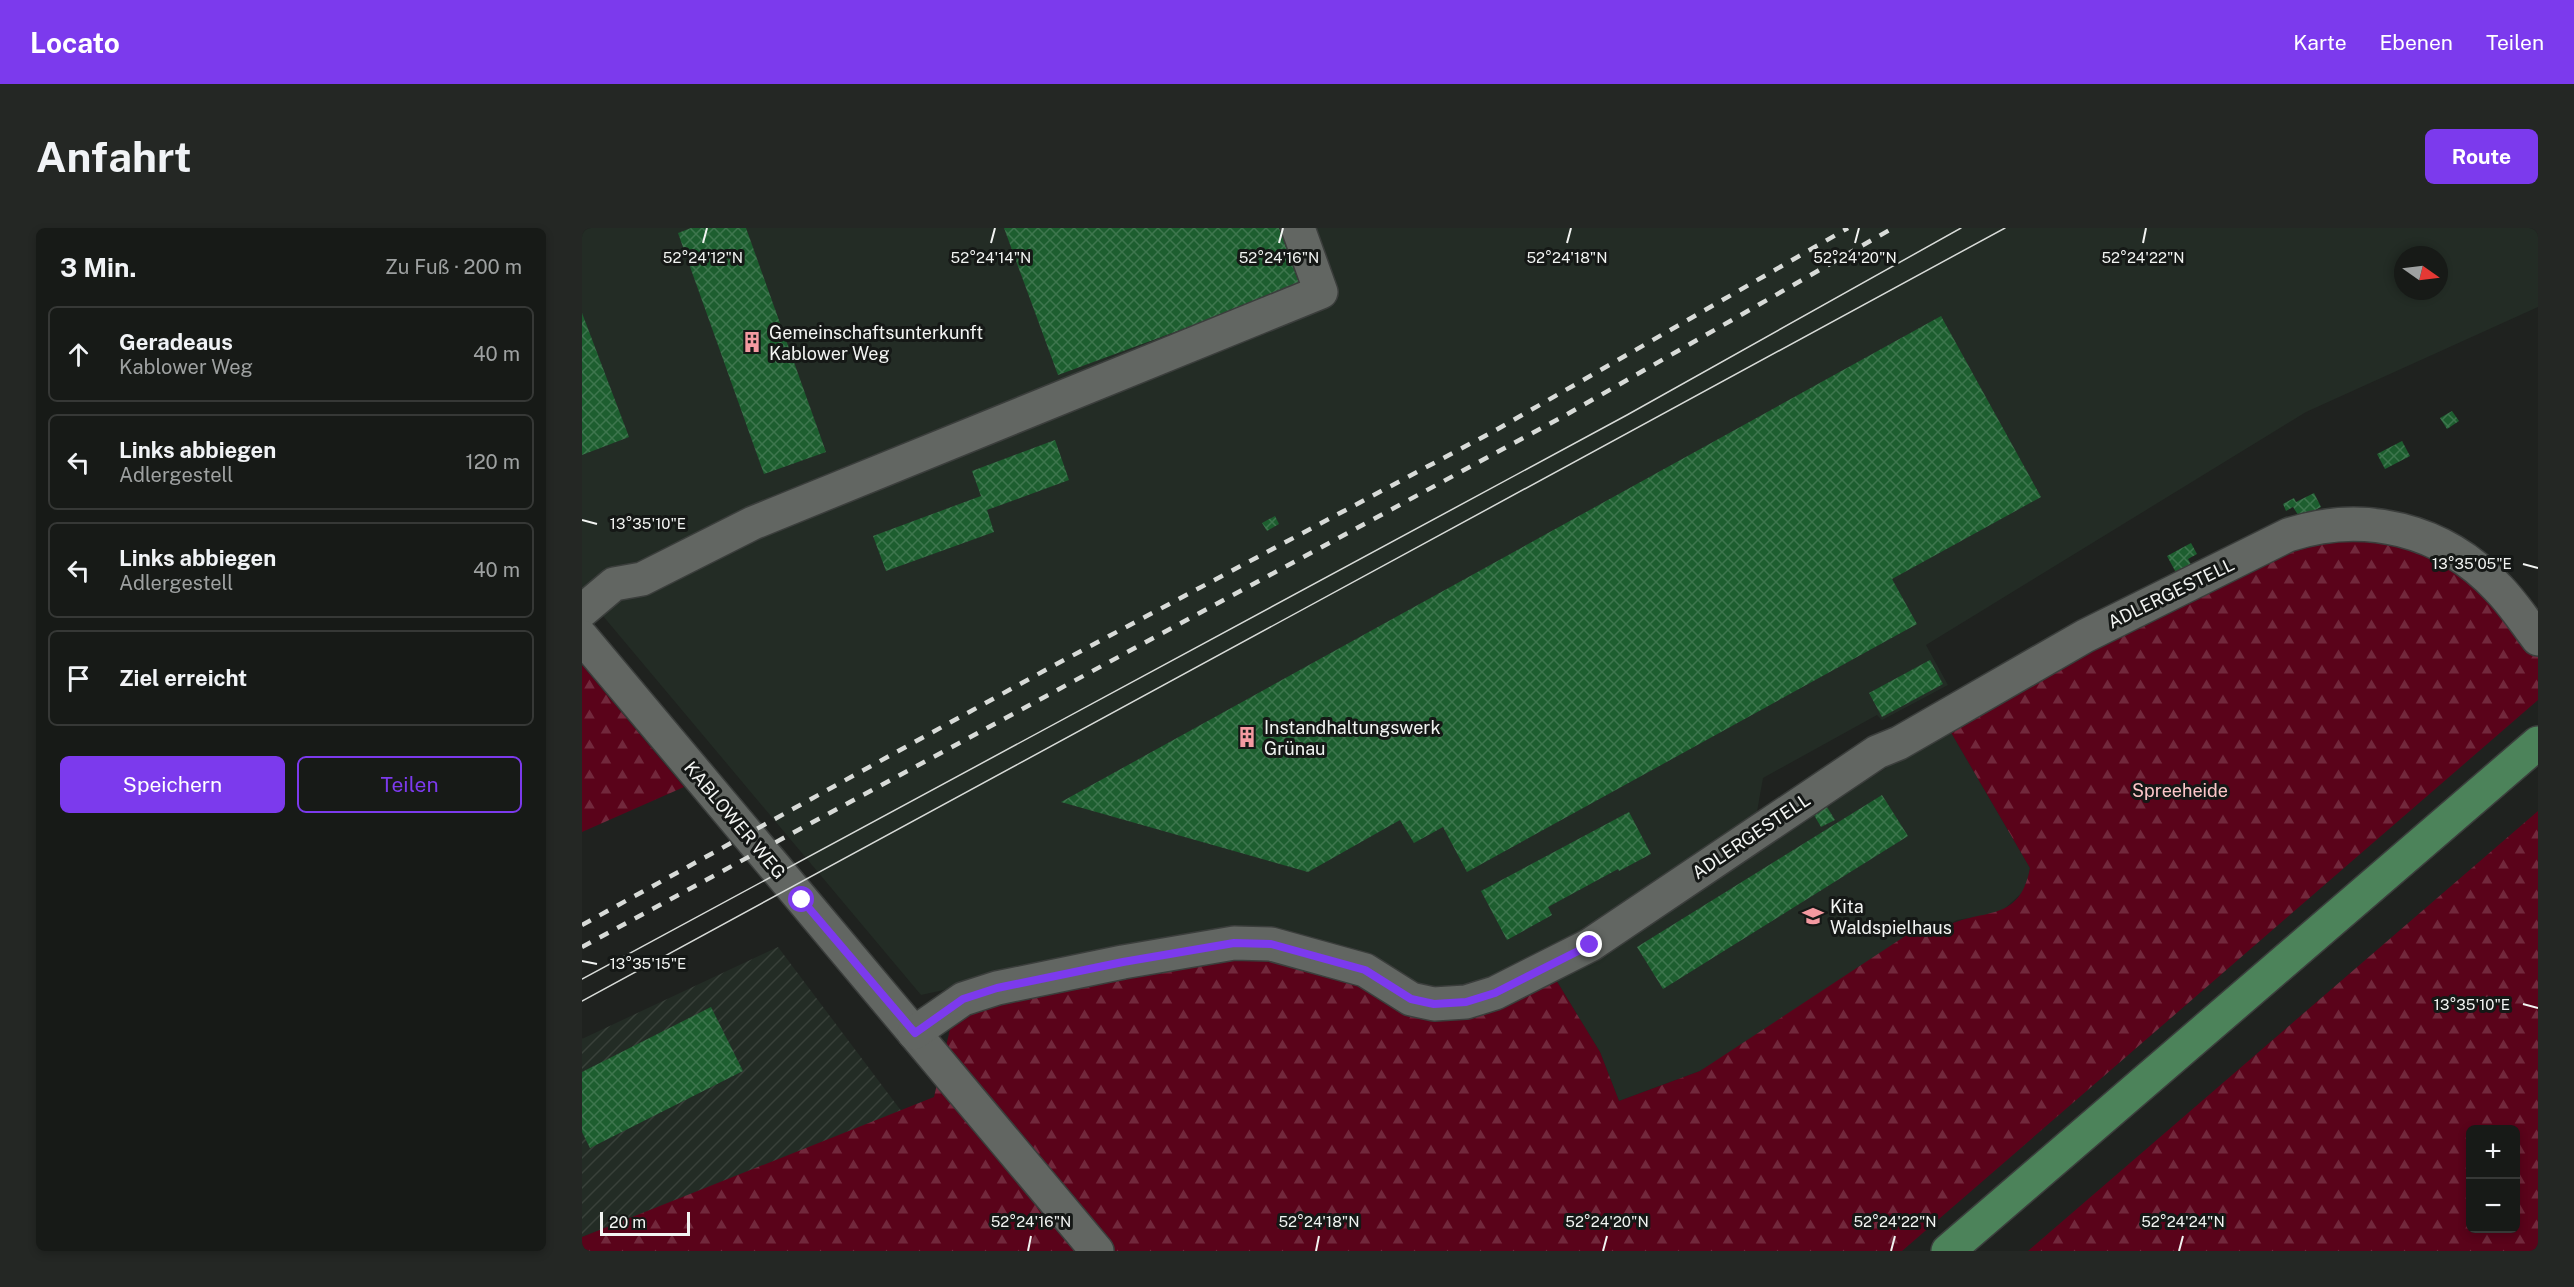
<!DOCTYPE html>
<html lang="de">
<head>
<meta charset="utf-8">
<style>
	:root { --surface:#171a17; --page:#242724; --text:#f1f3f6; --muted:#9ea1a1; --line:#363836; --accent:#7c3aed }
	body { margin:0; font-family:"Public Sans",sans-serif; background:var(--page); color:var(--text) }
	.controls { position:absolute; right:18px; bottom:18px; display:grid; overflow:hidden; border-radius:9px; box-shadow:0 3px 9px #0003 }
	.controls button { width:54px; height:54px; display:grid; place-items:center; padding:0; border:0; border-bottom:2px solid var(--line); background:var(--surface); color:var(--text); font:30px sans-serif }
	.compass { position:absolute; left:1812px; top:18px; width:54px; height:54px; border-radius:50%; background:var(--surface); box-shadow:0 3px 9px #0003; rotate:104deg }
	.scale { position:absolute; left:18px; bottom:15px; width:90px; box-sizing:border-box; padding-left:6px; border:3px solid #f2f4f2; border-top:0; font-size:16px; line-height:21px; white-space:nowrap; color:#f2f4f2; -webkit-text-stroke:4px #151816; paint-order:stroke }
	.stop { position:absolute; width:18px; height:18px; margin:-14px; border:4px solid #7c3aed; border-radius:50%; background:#fff }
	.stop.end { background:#7c3aed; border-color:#fff; box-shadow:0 2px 6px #0008 }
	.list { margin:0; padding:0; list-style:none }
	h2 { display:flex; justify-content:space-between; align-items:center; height:78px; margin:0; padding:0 24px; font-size:26px }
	h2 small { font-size:20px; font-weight:400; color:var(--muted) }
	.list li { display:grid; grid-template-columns:39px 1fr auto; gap:18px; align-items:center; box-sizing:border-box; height:96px; margin:0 12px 12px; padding:0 12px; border:2px solid var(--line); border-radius:9px }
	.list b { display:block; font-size:22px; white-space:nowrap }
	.list p { margin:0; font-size:20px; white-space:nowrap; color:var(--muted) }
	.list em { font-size:20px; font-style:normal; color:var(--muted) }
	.actions { display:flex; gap:12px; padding:18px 24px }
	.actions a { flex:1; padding:14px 0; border:2px solid var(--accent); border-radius:9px; text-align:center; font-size:21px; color:var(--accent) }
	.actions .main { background:var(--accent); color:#fff }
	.icon { flex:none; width:33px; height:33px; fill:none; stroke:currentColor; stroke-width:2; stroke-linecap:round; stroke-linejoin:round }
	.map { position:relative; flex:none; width:1956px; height:1023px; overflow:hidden; border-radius:9px }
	header { display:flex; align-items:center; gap:36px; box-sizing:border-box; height:84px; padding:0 30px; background:var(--accent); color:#fff }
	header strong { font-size:28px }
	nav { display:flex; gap:33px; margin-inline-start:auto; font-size:21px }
	.intro { display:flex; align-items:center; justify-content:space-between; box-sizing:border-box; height:144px; padding:0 36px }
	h1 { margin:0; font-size:42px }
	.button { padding:15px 27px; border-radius:9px; background:var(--accent); color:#fff; font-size:21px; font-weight:700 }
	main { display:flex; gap:36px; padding:0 36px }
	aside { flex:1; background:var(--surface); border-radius:9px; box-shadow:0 3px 9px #0003 }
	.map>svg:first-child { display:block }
	.built { fill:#232c25; fill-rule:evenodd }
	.industrial { fill:url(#industrial-furrows) }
	.forest { fill:url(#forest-firs); fill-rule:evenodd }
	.building { fill:url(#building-cross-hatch) }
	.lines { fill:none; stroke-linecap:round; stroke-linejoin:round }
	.minor-casing { stroke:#3b3e3c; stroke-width:36 }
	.major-casing { stroke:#3b3e3c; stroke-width:36 }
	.minor { stroke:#626662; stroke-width:33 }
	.major { stroke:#4c835a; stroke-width:33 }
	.tram { stroke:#d8dbd8; stroke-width:1.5 }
	.rail { stroke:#d8dbd8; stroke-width:4.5; stroke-dasharray:10 10; stroke-linecap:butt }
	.route { stroke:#7c3aed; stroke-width:8 }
	.ticks { fill:none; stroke:#f2f4f2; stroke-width:2 }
	.labels { text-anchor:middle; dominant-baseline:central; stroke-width:6; stroke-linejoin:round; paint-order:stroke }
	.poi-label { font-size:18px; fill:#f2f4f2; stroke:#151816; text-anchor:start }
	.street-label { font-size:18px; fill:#f2f4f2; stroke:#151816 }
	.park-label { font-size:18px; fill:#fdc6c9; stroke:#151816 }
	.ticks-label { font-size:15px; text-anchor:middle; fill:#f2f4f2; stroke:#151816; stroke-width:6; stroke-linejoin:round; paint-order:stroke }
</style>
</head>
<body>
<header>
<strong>Locato</strong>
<nav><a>Karte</a><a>Ebenen</a><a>Teilen</a></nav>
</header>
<div class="intro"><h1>Anfahrt</h1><a class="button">Route</a></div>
<main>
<aside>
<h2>3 Min.<small>Zu Fuß · 200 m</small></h2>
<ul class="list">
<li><svg class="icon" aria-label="ahead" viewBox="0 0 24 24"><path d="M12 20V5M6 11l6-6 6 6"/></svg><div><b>Geradeaus</b><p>Kablower Weg</p></div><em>40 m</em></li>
<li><svg class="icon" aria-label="left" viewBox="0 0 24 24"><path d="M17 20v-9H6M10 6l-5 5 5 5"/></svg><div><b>Links abbiegen</b><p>Adlergestell</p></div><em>120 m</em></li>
<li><svg class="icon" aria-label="left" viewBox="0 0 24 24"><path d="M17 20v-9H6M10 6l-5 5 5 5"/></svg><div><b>Links abbiegen</b><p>Adlergestell</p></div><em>40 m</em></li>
<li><svg class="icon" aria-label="arrive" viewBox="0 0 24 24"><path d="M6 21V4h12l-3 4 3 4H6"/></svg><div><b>Ziel erreicht</b></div></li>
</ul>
<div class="actions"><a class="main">Speichern</a><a>Teilen</a></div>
</aside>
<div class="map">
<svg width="1956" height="1023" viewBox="0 0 1956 1023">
	<defs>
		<pattern id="industrial-furrows" width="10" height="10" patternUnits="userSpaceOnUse" patternTransform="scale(1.5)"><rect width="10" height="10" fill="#232c25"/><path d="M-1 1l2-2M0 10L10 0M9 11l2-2" fill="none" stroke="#39413a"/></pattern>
		<pattern id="forest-firs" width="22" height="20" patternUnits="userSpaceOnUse" patternTransform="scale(1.5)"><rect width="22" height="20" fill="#5a031a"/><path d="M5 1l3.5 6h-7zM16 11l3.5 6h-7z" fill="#72283c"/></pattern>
		<pattern id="building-cross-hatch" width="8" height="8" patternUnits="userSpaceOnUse" patternTransform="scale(1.5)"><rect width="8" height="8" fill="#1d5e2f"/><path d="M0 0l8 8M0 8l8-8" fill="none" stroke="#3e764e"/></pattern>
	</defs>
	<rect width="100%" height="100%" fill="#1f221f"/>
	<g class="built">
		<path d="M0 0H1956V79L1724 184 1344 417 1366 457 1300 492 1295 487 1181 550 1173 595 956 734 865 767 632 703 339 767 0 363ZM1821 27H1857V63H1821Z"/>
		<polygon points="1367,501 1448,640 1444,661 1418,685 1375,692 1118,843 1037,873 1018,824 971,747"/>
	</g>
	<polygon class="industrial" points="196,719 320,884 0,1009 0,811"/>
	<g class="forest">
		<path d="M1775 305 1865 328 1956 421V472L1320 1023H0V1009L352 869 369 797 385 779 663 723 724 733 837 784 971 747 1018 824 1037 873 1118 843 1340 697 1359 701C1398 678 1437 698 1448 640L1367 501 1386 484 1709 317Z"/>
		<polygon points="0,437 102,559 0,604"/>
		<path d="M1956 583V1023H1446ZM1888 902H1934V1000H1888Z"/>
	</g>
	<g class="building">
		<polygon points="109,0 164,0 244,224 182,246 96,5"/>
		<polygon points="422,0 697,0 718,58 476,147"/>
		<polygon points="0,85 47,209 0,227"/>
		<polygon points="1359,88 1459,269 1310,351 1335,396 885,644 861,599 832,615 818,592 726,644 479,574"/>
		<polygon points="1870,183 1877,193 1865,201 1858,190"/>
		<polygon points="473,212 487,252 405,282 412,304 304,343 291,308 399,268 390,243"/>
		<polygon points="1820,213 1828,228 1803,241 1795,226"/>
		<polygon points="1732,265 1739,279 1718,290 1711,279 1704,283 1701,276 1712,270 1714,274"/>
		<polygon points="693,288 697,296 685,303 680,295"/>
		<polygon points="1609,315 1615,326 1606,331 1613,344 1598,352 1585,328"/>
		<polygon points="1348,432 1361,456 1300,489 1287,465"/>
		<polygon points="1300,567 1326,608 1081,761 1055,719"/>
		<polygon points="1245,579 1253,592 1239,599 1232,587"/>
		<polygon points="1047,584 1069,626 1037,643 1036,641 966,679 970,687 925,712 899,663"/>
		<polygon points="129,779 161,843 8,920 0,904 0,844"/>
	</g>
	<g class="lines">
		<defs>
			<g id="minor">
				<polyline points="0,383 32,356 60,351 171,295 739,64 716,0"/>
				<polyline points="0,409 515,1023"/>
				<path d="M332 805 381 771 415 760 541 734 652 715 689 716 783 742 829 771 852 776 884 774 913 765 1008 717 1295 524 1317 515 1503 408 1706 307C1782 282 1861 301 1916 360 1931 375 1943 394 1956 411"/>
			</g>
			<polyline id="major" points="1366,1023 1956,515"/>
		</defs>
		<use href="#minor" class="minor-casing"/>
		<use href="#major" class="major-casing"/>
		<use href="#minor" class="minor"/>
		<use href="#major" class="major"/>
		<g class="tram">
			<polyline points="0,751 1045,187 1379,0"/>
			<polyline points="0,773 1423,0"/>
		</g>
		<g class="rail">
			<polyline points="0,697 469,439 914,202 1266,0"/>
			<polyline points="0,719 982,188 1311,0"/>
		</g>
	</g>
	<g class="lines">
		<polyline class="route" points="220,672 333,805 381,771 415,760 541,734 652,715 689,716 783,742 829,771 852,776 884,774 913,765 1008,717"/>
	</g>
	<path class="ticks" d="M121 15 125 0M409 15 413 0M697 15 701 0M985 15 989 0M1273 15 1277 0M1561 15 1564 0M0 292 15 296M1941 336 1956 340M0 733 15 736M1941 776 1956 780M446 1023 449 1008M734 1023 737 1008M1021 1023 1025 1008M1309 1023 1313 1008M1597 1023 1601 1008"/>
	<defs>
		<symbol id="building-bare" viewBox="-9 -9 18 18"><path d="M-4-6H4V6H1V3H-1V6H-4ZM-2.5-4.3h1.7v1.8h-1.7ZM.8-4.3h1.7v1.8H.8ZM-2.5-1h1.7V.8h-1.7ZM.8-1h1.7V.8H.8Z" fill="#f49aa1" stroke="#151816" stroke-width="2.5" paint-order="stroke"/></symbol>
		<symbol id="school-bare" viewBox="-9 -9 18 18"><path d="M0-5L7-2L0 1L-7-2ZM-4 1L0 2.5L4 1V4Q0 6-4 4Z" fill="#f49aa1" stroke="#151816" stroke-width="2.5" paint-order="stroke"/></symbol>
	</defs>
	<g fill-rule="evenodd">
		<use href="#building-bare" x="155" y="99" width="30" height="30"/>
		<use href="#building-bare" x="650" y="494" width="30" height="30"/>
		<use href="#school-bare" x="1216" y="673" width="30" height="30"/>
	</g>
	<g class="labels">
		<g class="poi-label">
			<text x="187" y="104">Gemeinschaftsunterkunft<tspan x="187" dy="21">Kablower Weg</tspan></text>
			<text x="682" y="499">Instandhaltungswerk<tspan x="682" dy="21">Grünau</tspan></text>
			<text x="1248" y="678">Kita<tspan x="1248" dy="21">Waldspielhaus</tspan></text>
		</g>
		<g class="street-label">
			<text transform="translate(1589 365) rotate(-26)">ADLERGESTELL</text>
			<text transform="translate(153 592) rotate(50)">KABLOWER WEG</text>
			<text transform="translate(1169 608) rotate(-34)">ADLERGESTELL</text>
		</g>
		<g class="park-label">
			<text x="1598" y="562">Spreeheide</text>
		</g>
	</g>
	<g class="ticks-label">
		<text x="121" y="35">52°24'12"N</text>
		<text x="409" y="35">52°24'14"N</text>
		<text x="697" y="35">52°24'16"N</text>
		<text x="985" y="35">52°24'18"N</text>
		<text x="1273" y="35">52°24'20"N</text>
		<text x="1561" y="35">52°24'22"N</text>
		<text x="66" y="301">13°35'10"E</text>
		<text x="1890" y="341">13°35'05"E</text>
		<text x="66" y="741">13°35'15"E</text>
		<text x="1890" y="782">13°35'10"E</text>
		<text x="449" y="999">52°24'16"N</text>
		<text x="737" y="999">52°24'18"N</text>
		<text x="1025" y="999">52°24'20"N</text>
		<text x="1313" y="999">52°24'22"N</text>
		<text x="1601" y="999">52°24'24"N</text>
	</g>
</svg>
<div class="controls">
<button>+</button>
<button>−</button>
</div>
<svg class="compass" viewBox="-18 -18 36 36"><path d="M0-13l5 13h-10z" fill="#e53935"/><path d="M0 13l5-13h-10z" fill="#9ea1a1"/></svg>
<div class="scale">20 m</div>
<div class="stop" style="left:220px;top:672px"></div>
<div class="stop end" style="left:1008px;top:717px"></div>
</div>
</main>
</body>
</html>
